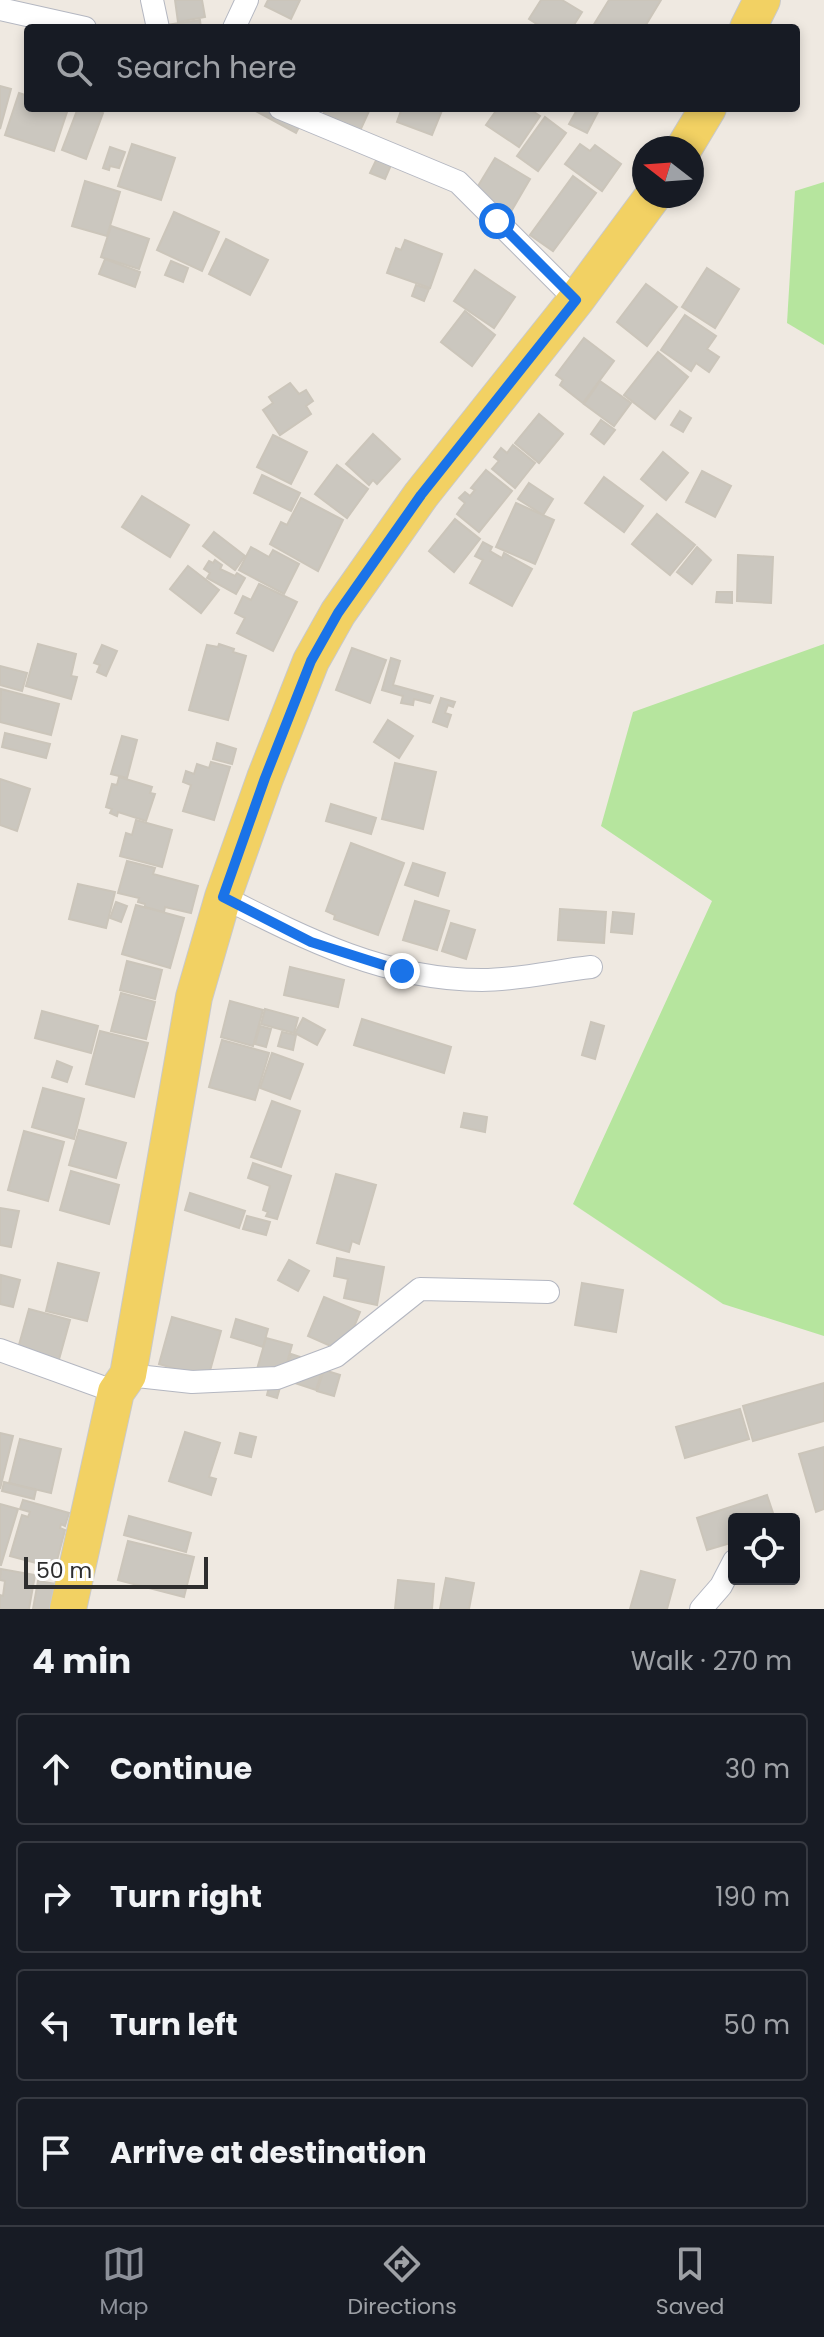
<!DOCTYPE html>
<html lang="en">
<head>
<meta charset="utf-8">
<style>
	:root { --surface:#171b24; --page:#242831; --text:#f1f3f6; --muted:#9ea1a6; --line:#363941; --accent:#8c9099 }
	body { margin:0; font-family:Poppins,sans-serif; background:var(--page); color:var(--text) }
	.controls { position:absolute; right:24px; bottom:24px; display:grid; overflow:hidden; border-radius:8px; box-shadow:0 4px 12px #0003 }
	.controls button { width:72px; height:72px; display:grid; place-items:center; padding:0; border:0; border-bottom:2px solid var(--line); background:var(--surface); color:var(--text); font:40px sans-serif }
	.compass { position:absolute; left:632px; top:136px; width:72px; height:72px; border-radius:50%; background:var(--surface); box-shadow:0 4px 12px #0003; rotate:287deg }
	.scale { position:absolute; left:24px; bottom:20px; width:184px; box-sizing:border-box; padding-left:8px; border:4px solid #2e2e2e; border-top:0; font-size:22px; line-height:28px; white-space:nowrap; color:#2e2e2e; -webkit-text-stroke:6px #fff; paint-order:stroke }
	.stop { position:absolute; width:24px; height:24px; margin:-18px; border:6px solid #1a73e8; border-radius:50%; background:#fff }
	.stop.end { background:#1a73e8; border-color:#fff; box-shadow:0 2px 8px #0008 }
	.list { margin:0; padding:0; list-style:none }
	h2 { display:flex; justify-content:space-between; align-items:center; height:104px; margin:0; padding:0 32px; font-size:34px }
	h2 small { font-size:26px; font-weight:400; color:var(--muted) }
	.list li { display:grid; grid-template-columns:52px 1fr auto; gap:24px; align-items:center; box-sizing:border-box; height:112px; margin:0 16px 16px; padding:0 16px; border:2px solid var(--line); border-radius:8px }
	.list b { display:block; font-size:30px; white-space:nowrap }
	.list em { font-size:26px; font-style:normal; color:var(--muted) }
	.icon { flex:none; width:44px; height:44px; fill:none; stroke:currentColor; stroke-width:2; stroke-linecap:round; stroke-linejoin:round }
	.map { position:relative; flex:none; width:824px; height:1609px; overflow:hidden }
	.search { position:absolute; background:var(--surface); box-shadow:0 4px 12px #0003; left:24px; right:24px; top:24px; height:88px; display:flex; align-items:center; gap:20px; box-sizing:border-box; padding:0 28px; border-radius:8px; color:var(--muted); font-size:30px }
	.sheet { height:616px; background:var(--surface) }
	nav { display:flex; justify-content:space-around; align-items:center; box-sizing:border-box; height:112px; border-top:2px solid var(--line); background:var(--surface); font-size:22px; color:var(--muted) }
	nav a { display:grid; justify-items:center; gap:4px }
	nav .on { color:var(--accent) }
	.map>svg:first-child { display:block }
	.green { fill:#b6e59e }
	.building { fill:#cbc7bf; stroke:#cbc5ba; stroke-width:2 }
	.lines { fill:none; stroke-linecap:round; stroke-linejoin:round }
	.street-casing { stroke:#b4b7c1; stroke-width:24 }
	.primary-casing { stroke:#c9c9c9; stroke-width:38 }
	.street { stroke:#fff; stroke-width:22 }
	.primary { stroke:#f2d163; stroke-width:36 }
	.route { stroke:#1a73e8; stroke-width:10 }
</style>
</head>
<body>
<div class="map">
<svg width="824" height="1609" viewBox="0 0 824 1609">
	<rect width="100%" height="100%" fill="#efe9e1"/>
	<g class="green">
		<polygon points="824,182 824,345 787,323 795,191"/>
		<polygon points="824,644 824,1336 723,1304 573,1204 712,901 601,826 633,712"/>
	</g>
	<g class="building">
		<polygon points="175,0 202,0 205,17 178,22"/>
		<polygon points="268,0 300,0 291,19 265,6"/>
		<polygon points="541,0 562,0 582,12 572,28 543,28 529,19"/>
		<polygon points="609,0 661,0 644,28 621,28 614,24 611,28 596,28 593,26"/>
		<polygon points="200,20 201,28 159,28 159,26"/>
		<polygon points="0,86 11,89 0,129"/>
		<polygon points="19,93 28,96 28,108 68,109 54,151 5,135"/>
		<polygon points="78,108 90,108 103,113 86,159 62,150"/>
		<polygon points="250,108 309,108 296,133"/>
		<polygon points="326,108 370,109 354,144 317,128"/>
		<polygon points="402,108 443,108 432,135 397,122"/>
		<polygon points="498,108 528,108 540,116 519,147 486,125"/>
		<polygon points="578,108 600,108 587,133 569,124"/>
		<polygon points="545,117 566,133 538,171 517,156"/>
		<polygon points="132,144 175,158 161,200 118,186"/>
		<polygon points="580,144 590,151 595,145 621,164 602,191 565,164"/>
		<polygon points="110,147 125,152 119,168 110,166 109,170 103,168"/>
		<polygon points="380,152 394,158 385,179 370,173"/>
		<polygon points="495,158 530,179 505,222 469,201"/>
		<polygon points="573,176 596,193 553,251 530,235"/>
		<polygon points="85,181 120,192 107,236 72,226"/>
		<polygon points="174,212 219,232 202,271 157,250"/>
		<polygon points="111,226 149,239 139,269 101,257"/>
		<polygon points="226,239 268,260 250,295 209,274"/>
		<polygon points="405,240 442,254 430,288 387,273 396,248 401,250"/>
		<polygon points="105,259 140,272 135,287 99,274"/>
		<polygon points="171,261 188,268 183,282 165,275"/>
		<polygon points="707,268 739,289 715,328 682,307"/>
		<polygon points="475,270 515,297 494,328 454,301"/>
		<polygon points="646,284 677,307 647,346 617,322"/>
		<polygon points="416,285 429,289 424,301 412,296"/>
		<polygon points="465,311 495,335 472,366 441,342"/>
		<polygon points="685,315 716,336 707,349 719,357 709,372 696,363 691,371 661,350"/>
		<polygon points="584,338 614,361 583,403 560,385 563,380 556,375"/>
		<polygon points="658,352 688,377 655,419 624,395"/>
		<polygon points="600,381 631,403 614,426 584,404"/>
		<polygon points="290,383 299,394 306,390 313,401 306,406 311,414 280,435 263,410 273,403 269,397"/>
		<polygon points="680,411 691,418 683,432 671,425"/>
		<polygon points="539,414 563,434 539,463 515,443"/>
		<polygon points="601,420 615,430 604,444 591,434"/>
		<polygon points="373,434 400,459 377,484 373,480 369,485 346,464"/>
		<polygon points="273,435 307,452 291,484 257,467"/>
		<polygon points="513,445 535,463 515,488 492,469 499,461 494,457 501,448 507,453"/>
		<polygon points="663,452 688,473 666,500 641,479"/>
		<polygon points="337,465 368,489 347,518 315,494"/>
		<polygon points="486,470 512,491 479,532 457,514 465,503 459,498 465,492 470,496 475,490 471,488"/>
		<polygon points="702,471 731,486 715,517 686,502"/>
		<polygon points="262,475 300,493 291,511 254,493"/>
		<polygon points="604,477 643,506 624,532 585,503"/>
		<polygon points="529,483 553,499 543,515 518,499"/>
		<polygon points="142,496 189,525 170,557 122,527"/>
		<polygon points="301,498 343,520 318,571 270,544 281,522 287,525"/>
		<polygon points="516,503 554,520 535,564 496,547"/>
		<polygon points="657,514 695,545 670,575 632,544"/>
		<polygon points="455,519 480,539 454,572 429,551"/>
		<polygon points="214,532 245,556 235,570 203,546"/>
		<polygon points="483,542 492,547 490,551 502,558 504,553 532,569 512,606 470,583 483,560 475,556"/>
		<polygon points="251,547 269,557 273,550 299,564 284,594 239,570"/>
		<polygon points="697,547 711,560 692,584 677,572"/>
		<polygon points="738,555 773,557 771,603 737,601"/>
		<polygon points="215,560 222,565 220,569 235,576 237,573 245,578 236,594 207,578 210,573 204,569 209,561 213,563"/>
		<polygon points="188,566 219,590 201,613 170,589"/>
		<polygon points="259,584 297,602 273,651 237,633 245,618 235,613 243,596 251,600"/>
		<polygon points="717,592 732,592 732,603 716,602"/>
		<polygon points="38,644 76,654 71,676 77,677 71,699 26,686"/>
		<polygon points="219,644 234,649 233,652 246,656 228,720 189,710 207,645 218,647"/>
		<polygon points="102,645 117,651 106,676 97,672 100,665 94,663"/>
		<polygon points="352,648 386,660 370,703 336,690"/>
		<polygon points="391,658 400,661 393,685 433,696 430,703 414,699 413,705 401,703 403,696 382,690"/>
		<polygon points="0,666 27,673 22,691 0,685"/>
		<polygon points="1,689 59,704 51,735 0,722"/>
		<polygon points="441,698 455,702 453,707 448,705 445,713 451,715 447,727 433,722"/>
		<polygon points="388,720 413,736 399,758 374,742"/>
		<polygon points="5,733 50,744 46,758 2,747"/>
		<polygon points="122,736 137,740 127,778 111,774"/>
		<polygon points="217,743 236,749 232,764 213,759"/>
		<polygon points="211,762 230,767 214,820 183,811 191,785 183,782 186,771 194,774 197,764 209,768"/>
		<polygon points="395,763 436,772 423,829 382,819"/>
		<polygon points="119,777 152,787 150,793 155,794 146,821 118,812 117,816 110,813 112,809 106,807 112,784 117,785"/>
		<polygon points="0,779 30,789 17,831 0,825"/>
		<polygon points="331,804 376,818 371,834 326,821"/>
		<polygon points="136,820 172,830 162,867 120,856 126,833 132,835"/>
		<polygon points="351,843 404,863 378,935 334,919 335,915 326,911"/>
		<polygon points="127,861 155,868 153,874 198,886 191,913 165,907 164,912 145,907 145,904 138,902 139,898 118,893"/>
		<polygon points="413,863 445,873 438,896 405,885"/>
		<polygon points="78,884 115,892 106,928 69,919"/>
		<polygon points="415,901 449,911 437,950 403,940"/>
		<polygon points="116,902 127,906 121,922 110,918"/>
		<polygon points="136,905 184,918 170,968 122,954"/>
		<polygon points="560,909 606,912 604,943 558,940"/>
		<polygon points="613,912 634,914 632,934 611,932"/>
		<polygon points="451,923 475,930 466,959 442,951"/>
		<polygon points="127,961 162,970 155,999 120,990"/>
		<polygon points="290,967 344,980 338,1007 284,995"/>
		<polygon points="121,993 155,1002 146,1039 111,1031"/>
		<polygon points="230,1001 263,1010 253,1046 221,1037"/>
		<polygon points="265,1009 298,1018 294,1033 261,1024"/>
		<polygon points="42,1011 98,1026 91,1053 35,1038"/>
		<polygon points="303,1018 325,1030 317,1045 295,1033"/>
		<polygon points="362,1019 451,1047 444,1073 354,1045"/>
		<polygon points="591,1022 604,1026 595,1059 582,1055"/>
		<polygon points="260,1026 271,1029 266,1047 255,1044"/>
		<polygon points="100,1031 148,1043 134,1097 86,1084"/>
		<polygon points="282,1032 296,1035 293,1050 278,1046"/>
		<polygon points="222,1040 269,1053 255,1100 209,1087"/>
		<polygon points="272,1053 303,1064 290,1099 260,1088"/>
		<polygon points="57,1061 72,1067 67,1082 52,1077"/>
		<polygon points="43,1088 84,1099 74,1139 32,1127"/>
		<polygon points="272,1101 300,1111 281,1167 251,1157"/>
		<polygon points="464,1113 487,1117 485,1132 461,1127"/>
		<polygon points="79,1130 126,1143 116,1178 69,1165"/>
		<polygon points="24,1131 64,1142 48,1201 8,1190"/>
		<polygon points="253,1163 291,1176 277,1219 266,1216 268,1212 263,1210 270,1186 248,1178"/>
		<polygon points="71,1171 119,1185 109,1224 60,1210"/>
		<polygon points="336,1174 376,1185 359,1244 352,1241 349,1252 317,1243"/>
		<polygon points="190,1193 245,1211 239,1228 185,1210"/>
		<polygon points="0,1208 19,1211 11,1247 0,1245"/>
		<polygon points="247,1216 270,1222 266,1235 243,1229"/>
		<polygon points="337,1258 384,1267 377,1305 344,1298 348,1279 334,1276"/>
		<polygon points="289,1260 309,1271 298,1291 278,1280"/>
		<polygon points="58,1263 99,1273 87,1321 46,1311"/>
		<polygon points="1,1275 20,1280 13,1307 0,1304"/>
		<polygon points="582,1283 623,1290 616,1332 575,1325"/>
		<polygon points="324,1297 360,1312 344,1352 308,1336"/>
		<polygon points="29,1309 70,1320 58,1363 17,1352"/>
		<polygon points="172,1317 221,1331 208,1378 159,1364"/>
		<polygon points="236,1319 268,1329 263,1347 231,1337"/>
		<polygon points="266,1338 292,1345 277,1398 267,1395 269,1387 253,1383"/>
		<polygon points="291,1354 324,1365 316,1390 283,1379"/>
		<polygon points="324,1370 340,1375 334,1396 317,1391"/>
		<polygon points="824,1383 824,1421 753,1441 743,1406"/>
		<polygon points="740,1409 749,1439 685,1458 676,1427"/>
		<polygon points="185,1432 220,1443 209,1477 216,1479 211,1495 169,1481"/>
		<polygon points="0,1433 13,1436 0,1489"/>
		<polygon points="240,1433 256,1437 251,1457 235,1453"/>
		<polygon points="20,1439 61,1449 51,1493 9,1483"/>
		<polygon points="824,1447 824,1509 816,1512 799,1454"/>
		<polygon points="4,1482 36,1490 34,1499 2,1491"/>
		<polygon points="767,1495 775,1519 734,1519 734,1542 707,1550 697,1518"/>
		<polygon points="23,1500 69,1513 65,1526 61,1524 60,1528 65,1530 55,1568 10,1556 22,1515 28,1517 30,1512 20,1509"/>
		<polygon points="0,1504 18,1509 1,1565 0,1565"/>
		<polygon points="129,1516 191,1533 186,1552 124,1535"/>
		<polygon points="128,1541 194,1557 184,1597 118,1580"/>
		<polygon points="1,1569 35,1575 29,1609 0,1609 0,1595 3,1596 5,1581 0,1580"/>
		<polygon points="641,1571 675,1580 667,1609 630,1609"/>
		<polygon points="446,1578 474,1583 469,1609 440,1609"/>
		<polygon points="398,1580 434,1584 432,1609 395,1609"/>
		<polygon points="38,1581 63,1585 60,1609 33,1609"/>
	</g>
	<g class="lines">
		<defs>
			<g id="street">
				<polyline points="152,0 158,28"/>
				<polyline points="0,9 85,28"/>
				<polyline points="234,28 247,0"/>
				<polyline points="280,108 458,182 576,300"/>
				<path d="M223 897C306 939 386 980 482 980 518 980 555 971 591 967"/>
				<polyline points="0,1350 116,1392"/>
				<polyline points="128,1375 192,1382 277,1378 336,1356 420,1289 548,1292"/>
				<polyline points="701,1609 721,1586 734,1561"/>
			</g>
			<g id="primary">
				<polyline points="748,28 762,0"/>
				<polyline points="684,148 708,108"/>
				<polyline points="68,1609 116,1392 128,1375 194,997 223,897 265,778 311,661 338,613 421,495 576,300 653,196"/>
			</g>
		</defs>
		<use href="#street" class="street-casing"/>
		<use href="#primary" class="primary-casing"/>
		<use href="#street" class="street"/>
		<use href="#primary" class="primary"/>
	</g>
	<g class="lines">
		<polyline class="route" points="402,971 311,942 223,897 265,778 311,661 338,613 421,495 576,300 497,221"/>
	</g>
</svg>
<div class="controls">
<button><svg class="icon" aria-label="locate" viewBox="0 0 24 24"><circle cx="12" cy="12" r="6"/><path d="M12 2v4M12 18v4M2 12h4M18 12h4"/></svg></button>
</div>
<svg class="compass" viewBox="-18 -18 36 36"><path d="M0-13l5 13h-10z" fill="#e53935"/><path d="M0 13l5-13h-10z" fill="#9ea1a6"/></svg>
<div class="scale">50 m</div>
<div class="stop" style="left:497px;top:221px"></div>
<div class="stop end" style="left:402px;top:971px"></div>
<div class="search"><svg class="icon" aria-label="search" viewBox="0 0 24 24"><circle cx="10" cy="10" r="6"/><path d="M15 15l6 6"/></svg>Search here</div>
</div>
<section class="sheet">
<h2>4 min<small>Walk · 270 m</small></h2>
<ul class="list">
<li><svg class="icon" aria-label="ahead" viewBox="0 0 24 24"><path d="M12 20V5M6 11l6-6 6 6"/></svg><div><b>Continue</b></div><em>30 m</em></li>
<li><svg class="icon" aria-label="right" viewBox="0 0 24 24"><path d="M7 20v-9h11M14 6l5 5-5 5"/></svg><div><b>Turn right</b></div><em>190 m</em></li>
<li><svg class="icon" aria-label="left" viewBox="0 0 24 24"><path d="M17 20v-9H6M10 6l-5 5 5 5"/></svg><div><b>Turn left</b></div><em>50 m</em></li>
<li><svg class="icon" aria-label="arrive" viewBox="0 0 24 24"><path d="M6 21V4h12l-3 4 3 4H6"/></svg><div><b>Arrive at destination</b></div></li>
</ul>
</section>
<nav>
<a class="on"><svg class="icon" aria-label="map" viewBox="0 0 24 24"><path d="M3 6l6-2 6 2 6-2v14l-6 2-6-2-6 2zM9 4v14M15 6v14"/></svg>Map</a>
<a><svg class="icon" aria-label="directions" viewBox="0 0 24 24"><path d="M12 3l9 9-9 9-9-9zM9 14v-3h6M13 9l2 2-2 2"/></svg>Directions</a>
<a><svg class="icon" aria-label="saved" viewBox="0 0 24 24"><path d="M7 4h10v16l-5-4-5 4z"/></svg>Saved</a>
</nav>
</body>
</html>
